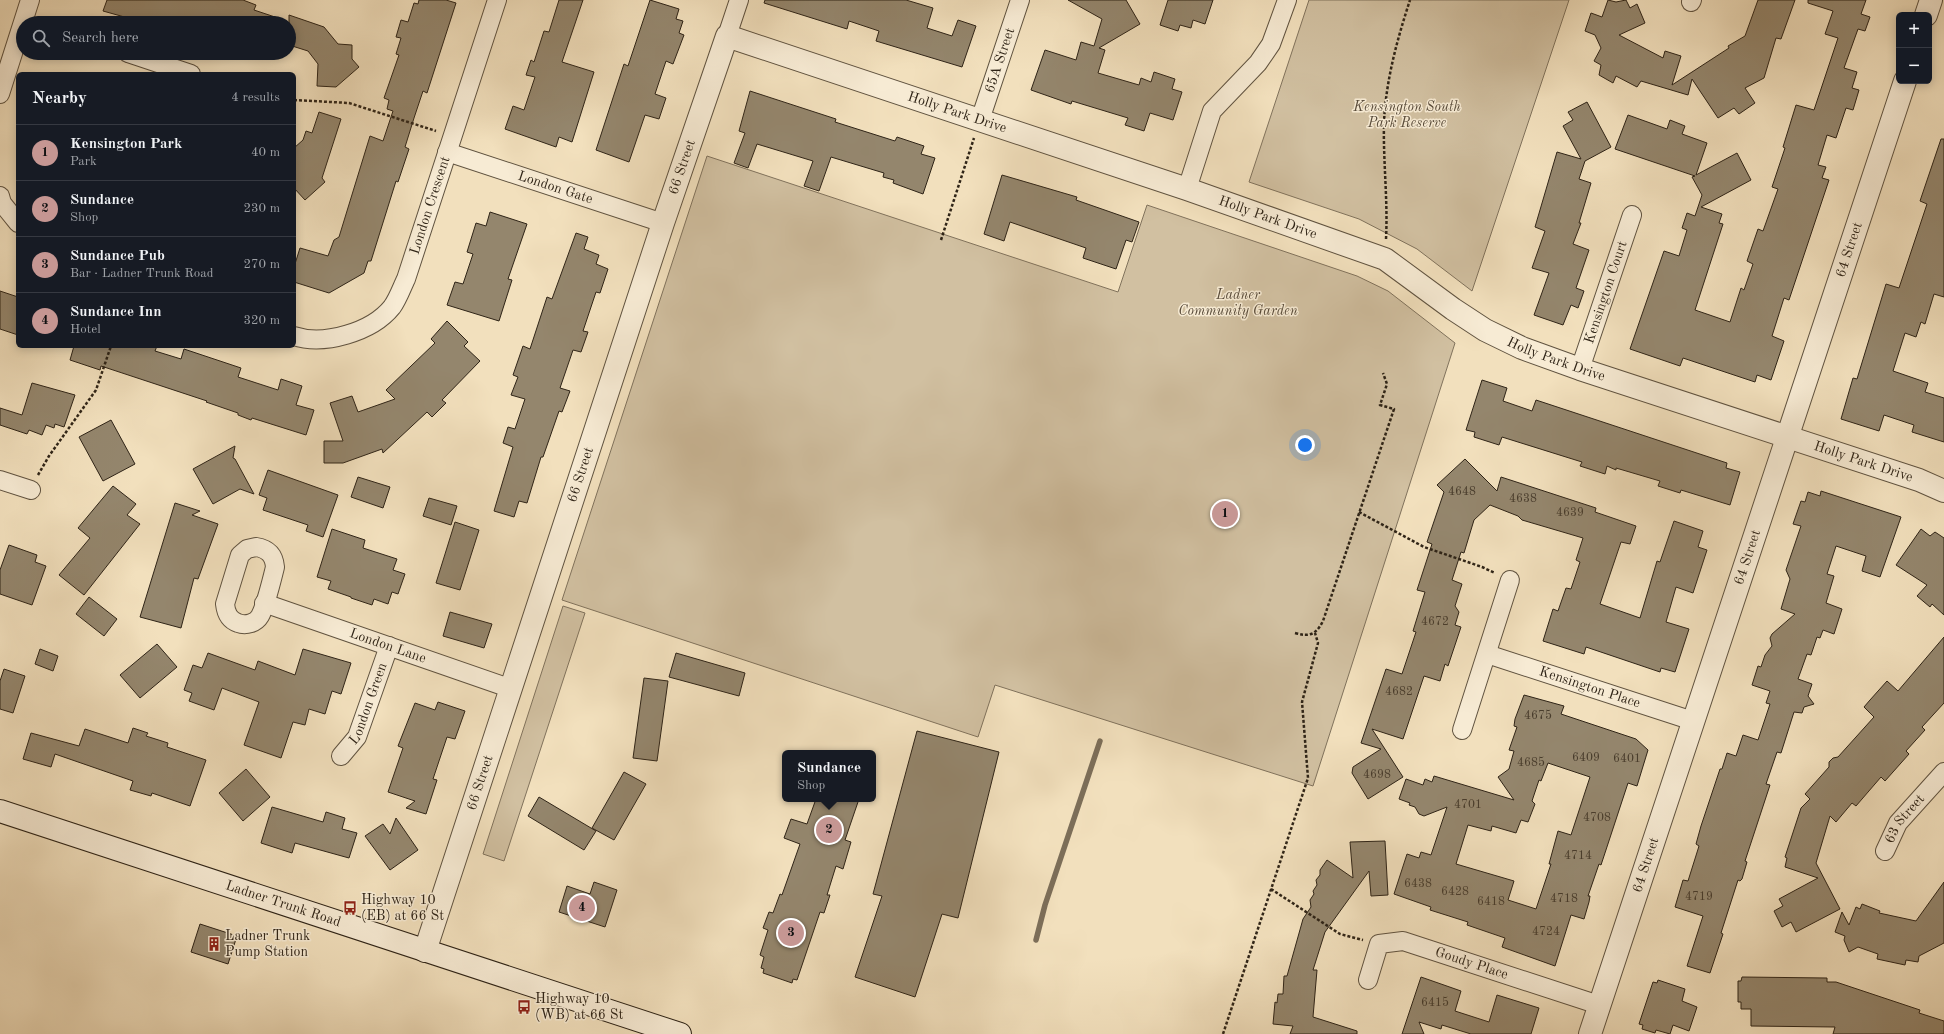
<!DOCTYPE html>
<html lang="en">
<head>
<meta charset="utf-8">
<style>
	:root { --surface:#171b24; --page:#20242c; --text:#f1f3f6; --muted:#9ea1a6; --line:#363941; --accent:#c59692 }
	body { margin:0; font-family:"Old Standard TT",serif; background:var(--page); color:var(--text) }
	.controls { position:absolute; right:12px; top:12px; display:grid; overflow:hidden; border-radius:6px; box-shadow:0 2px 10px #0003 }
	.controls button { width:36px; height:36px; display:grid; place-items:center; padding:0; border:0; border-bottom:1px solid var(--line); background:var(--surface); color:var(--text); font:20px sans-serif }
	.you { position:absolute; left:1305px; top:445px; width:14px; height:14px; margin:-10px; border:3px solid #fff; border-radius:50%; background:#1a73e8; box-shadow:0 0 0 6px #1a73e833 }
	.badge { display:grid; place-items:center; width:26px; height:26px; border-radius:50%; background:var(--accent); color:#111; font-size:13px; font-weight:700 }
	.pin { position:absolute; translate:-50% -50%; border:2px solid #fff; box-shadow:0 1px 4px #0006 }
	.popup { position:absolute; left:782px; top:750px; width:94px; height:52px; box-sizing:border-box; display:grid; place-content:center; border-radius:6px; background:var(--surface); filter:drop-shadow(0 1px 3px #0005); font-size:13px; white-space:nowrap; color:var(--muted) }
	.popup b { font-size:15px; color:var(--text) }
	.popup::after { content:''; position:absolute; left:50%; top:100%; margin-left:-8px; border:8px solid transparent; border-top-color:var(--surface) }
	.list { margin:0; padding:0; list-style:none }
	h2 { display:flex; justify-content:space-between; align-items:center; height:52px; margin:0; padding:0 16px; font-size:17px }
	h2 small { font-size:13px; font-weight:400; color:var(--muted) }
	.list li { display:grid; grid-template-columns:26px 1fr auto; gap:12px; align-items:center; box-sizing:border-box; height:56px; padding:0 16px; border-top:1px solid var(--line) }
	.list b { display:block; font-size:15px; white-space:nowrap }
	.list p { margin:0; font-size:13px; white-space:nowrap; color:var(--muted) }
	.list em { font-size:13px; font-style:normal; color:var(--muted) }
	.icon { flex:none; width:22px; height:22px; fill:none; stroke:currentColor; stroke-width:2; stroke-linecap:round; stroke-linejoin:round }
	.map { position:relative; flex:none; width:1944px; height:1034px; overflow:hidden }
	.search { position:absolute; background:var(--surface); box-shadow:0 2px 10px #0003; left:16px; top:16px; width:280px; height:44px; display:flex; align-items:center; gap:10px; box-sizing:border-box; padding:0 14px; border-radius:22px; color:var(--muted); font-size:15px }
	.panel { position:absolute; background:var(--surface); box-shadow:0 2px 10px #0003; left:16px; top:72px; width:280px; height:276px; border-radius:6px }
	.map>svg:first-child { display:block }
	.green { fill:#d1c0a1; stroke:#80725c }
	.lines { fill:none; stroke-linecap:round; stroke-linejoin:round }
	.stream { stroke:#7c6e59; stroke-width:5.5 }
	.building { fill:#94866d; stroke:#2f2417; fill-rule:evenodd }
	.minor-casing { stroke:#605340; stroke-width:20 }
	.tertiary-casing { stroke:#605340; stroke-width:24 }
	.secondary-casing { stroke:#2f2417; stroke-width:24 }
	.path { stroke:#2f2417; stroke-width:2.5; stroke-dasharray:3 2; stroke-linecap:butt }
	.minor { stroke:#f7ebd4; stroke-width:18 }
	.tertiary { stroke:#f7ebd4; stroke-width:22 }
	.secondary { stroke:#f7ebd4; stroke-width:22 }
	.labels { text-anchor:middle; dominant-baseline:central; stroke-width:3; stroke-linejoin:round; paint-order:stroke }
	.number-label { font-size:12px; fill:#483c2c }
	.street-label { font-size:14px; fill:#2f2417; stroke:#f7ebd4 }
	.park-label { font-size:14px; font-style:italic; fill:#584b3a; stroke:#f7ebd4 }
	.poi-label { font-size:14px; fill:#2f2417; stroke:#f7ebd4; text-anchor:start }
</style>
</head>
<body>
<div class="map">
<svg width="1944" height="1034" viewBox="0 0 1944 1034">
	<rect width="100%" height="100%" fill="#f2e0bd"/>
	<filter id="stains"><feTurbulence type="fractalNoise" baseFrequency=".005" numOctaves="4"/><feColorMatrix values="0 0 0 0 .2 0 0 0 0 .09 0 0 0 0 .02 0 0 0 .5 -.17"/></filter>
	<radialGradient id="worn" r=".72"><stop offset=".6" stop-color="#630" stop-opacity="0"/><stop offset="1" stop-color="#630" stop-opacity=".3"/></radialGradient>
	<g class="green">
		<polygon points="1309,0 1569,0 1472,291 1417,249 1359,219 1249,182"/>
		<polygon points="707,156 1118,292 1147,205 1357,276 1388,291 1455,343 1313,786 995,685 978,737 562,600"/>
		<polygon points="563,606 585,613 504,861 483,854"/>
	</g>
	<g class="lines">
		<polyline class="stream" points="1036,940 1045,905 1100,741"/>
	</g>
	<g class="building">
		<polygon points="107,0 243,0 256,5 254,10 284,20 284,23 146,23 103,11"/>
		<polygon points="419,0 446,0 456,3 427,93 423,91 414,118 405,147 409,149 398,182 396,181 371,261 368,261 364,273 329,293 294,282 294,267 300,248 328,256 334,240 339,237 370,136 383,141 393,111 387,109 389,100 384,98 399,55 396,54 401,38 396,37 401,20 408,22 414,3 418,4"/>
		<polygon points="559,0 583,0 562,62 594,72 572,142 559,137 556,147 505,129 513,106 524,110 535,77 526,75 531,60 534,62 544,31 549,32"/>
		<polygon points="650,0 679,9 676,19 683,21 679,33 684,35 673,64 666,61 655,94 666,98 659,119 645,115 629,162 596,150 624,64 628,66"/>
		<polygon points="765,0 906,0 933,8 927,28 952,36 958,20 976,26 962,67 876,41 879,31 849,21 847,29 764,3"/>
		<polygon points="1068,0 1126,0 1140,24 1099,48 1105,50 1098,73 1139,85 1141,78 1151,82 1154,72 1175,79 1172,89 1182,92 1173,120 1150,113 1144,131 1125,125 1128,118 1072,101 1071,104 1031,90 1045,50 1076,60 1081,42 1094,46 1102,19"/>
		<polygon points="1168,0 1213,0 1205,24 1193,20 1191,28 1180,25 1178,31 1160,25"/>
		<polygon points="1608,0 1616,2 1626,0 1630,8 1637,4 1645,23 1619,35 1663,58 1665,51 1681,56 1672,85 1729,48 1728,46 1745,36 1758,0 1795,0 1781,39 1776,38 1764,78 1745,88 1755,103 1739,114 1734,108 1718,118 1692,79 1688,95 1641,81 1637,87 1616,76 1613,83 1599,75 1601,65 1594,61 1601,48 1595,35 1585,31 1591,13 1602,17"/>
		<polygon points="1808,0 1866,0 1861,14 1870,17 1865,31 1858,29 1844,68 1857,72 1852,88 1859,90 1853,110 1846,108 1836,138 1827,135 1818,165 1826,167 1822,178 1829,180 1789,300 1784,298 1772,336 1784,341 1771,380 1757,375 1755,382 1683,358 1680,366 1630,349 1664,251 1679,256 1687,230 1682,228 1687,213 1695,216 1702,195 1692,177 1695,176 1615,149 1628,115 1667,129 1670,120 1685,126 1682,134 1707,143 1696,175 1737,153 1751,180 1701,207 1722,214 1719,223 1723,224 1695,310 1730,322 1741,288 1744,290 1753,264 1747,261 1758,229 1763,231 1778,189 1772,187 1785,148 1783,147 1796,105 1814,110 1838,38 1825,34 1833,11 1808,3"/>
		<polygon points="289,15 324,27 338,44 352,45 352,59 359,67 336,87 317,86 318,64 308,51 289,45"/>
		<polygon points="750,91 836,119 835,122 895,141 897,137 924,146 921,154 935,158 923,194 893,183 894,180 883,177 884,173 831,157 819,191 804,186 813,161 757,144 748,168 734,163 745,133 739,131"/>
		<polygon points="1587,102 1611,147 1585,161 1579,179 1591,183 1579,223 1581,223 1573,244 1589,250 1576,288 1584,291 1578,308 1571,305 1563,325 1534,315 1549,273 1532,268 1545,231 1535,227 1557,152 1581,159 1563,126 1573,120 1568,112"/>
		<polygon points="319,112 341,119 322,178 325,182 305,200 294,188 294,148 303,140 306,131 312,133"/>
		<polygon points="1941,139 1944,139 1944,297 1934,294 1925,324 1921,322 1916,337 1905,333 1893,371 1928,383 1925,392 1944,398 1944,442 1912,432 1914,425 1884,415 1879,431 1841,419 1853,378 1857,379 1886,284 1899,288 1927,204 1920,201"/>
		<polygon points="1002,175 1077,197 1076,200 1139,222 1132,242 1126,240 1116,269 1083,258 1086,248 1010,222 1004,241 984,234"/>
		<polygon points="490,212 527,224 508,279 512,280 499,321 447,305 455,282 463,284 473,254 467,252 476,223 486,226"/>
		<polygon points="576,233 588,237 584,249 599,255 596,264 608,269 600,293 596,292 583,331 588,332 581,352 573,350 560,388 570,391 562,412 559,411 543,457 541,457 527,503 519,501 514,517 494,511 513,447 503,443 508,427 515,429 525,399 511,395 518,377 513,375 523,346 530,349 547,297 552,299"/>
		<polygon points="0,291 18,297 18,335 0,329"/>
		<polygon points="447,321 468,342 464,346 480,361 442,400 446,403 432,417 427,412 383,453 382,449 343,463 324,463 324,441 343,441 330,403 352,396 358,412 395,399 386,390 435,343 431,339"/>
		<polygon points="74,346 157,346 155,351 181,359 184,349 241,368 238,377 278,390 281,379 302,386 296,405 314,410 306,435 252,418 251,420 238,415 238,413 206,402 207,401 101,366 100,370 70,360"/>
		<polygon points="1482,380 1507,388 1503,401 1532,411 1536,400 1727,463 1726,468 1740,472 1730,505 1681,490 1680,493 1658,486 1660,481 1616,468 1616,470 1607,466 1605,474 1580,466 1582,462 1502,437 1499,445 1474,437 1475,432 1466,430"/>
		<polygon points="32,383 75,395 64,427 55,424 54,428 46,425 42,435 29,430 27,434 0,425 0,408 22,415"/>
		<polygon points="111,420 135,464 103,481 79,437"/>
		<polygon points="235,446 233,458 235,459 254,494 240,489 213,504 193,469"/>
		<polygon points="1465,459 1497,491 1501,477 1596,508 1595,512 1636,526 1630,544 1621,542 1600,604 1640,618 1657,561 1660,562 1674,521 1703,531 1698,547 1707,550 1693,593 1676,587 1666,622 1689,629 1675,672 1661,668 1660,672 1586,647 1584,654 1543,641 1553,609 1558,611 1566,588 1571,589 1580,562 1576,560 1583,538 1522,520 1518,516 1490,505 1474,520 1464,553 1461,552 1452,580 1462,584 1455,606 1459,612 1455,625 1461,627 1448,666 1445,664 1440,681 1424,676 1403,739 1372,729 1403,777 1368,799 1352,773 1353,767 1381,749 1361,743 1386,669 1402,674 1416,632 1413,631 1425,592 1417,590 1432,544 1427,542 1444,492 1437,485"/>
		<polygon points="268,470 338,495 323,537 306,531 308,525 263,510 267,498 259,495"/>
		<polygon points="358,477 390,487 383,508 351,497"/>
		<polygon points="113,486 136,504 127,515 140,524 84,595 59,575 90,538 78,528"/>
		<polygon points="1821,491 1901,517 1880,577 1862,571 1866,556 1836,546 1827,574 1834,576 1826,603 1842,609 1834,634 1823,630 1820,638 1817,637 1811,655 1807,654 1798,679 1812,684 1808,696 1814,704 1804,707 1802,713 1794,712 1781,753 1777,752 1766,784 1770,785 1745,861 1747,862 1742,879 1740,881 1738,880 1721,933 1723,934 1710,973 1687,966 1703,916 1675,907 1683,880 1688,881 1699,846 1696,844 1701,826 1720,769 1722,769 1727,753 1736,756 1743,735 1758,740 1770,704 1766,703 1770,691 1752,685 1758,666 1761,667 1765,655 1772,646 1770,638 1772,634 1795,614 1781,609 1790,579 1786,570 1801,526 1793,524 1801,501 1805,502 1808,492 1820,496"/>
		<polygon points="429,498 457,506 451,525 423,516"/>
		<polygon points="175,503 200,511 192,515 218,524 198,579 194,578 181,628 140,617"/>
		<polygon points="455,522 479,530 460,590 436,583"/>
		<polygon points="332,529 365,540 363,548 397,559 393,570 405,574 398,594 392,592 388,604 374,599 372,605 351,598 351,597 328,589 331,581 317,577"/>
		<polygon points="1921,529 1930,536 1935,532 1944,538 1944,615 1932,604 1930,607 1917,596 1927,585 1896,565"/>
		<polygon points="9,545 37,555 35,562 46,566 32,605 0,594 0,570"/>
		<polygon points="89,597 117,619 104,636 76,614"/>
		<polygon points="450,612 492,624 484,648 443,636"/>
		<polygon points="1944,637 1944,703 1922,727 1925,730 1906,751 1909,754 1885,781 1881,777 1856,806 1852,803 1836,822 1830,816 1816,863 1840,909 1796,932 1791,922 1782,927 1774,911 1783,906 1779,899 1818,878 1785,867 1787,858 1785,857 1801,808 1810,799 1805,794 1829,767 1829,762 1833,758 1838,757 1874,717 1864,707 1870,700 1887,681 1898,691"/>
		<polygon points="157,644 177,667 140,698 120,675"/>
		<polygon points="40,649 58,656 53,671 35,664"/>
		<polygon points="303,649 351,663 341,694 332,691 325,714 309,709 305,725 293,722 281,758 244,745 259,702 222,688 214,710 189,701 192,693 184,690 193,665 202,668 208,653 255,670 258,661 295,675"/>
		<polygon points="676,653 745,673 739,696 669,677"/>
		<polygon points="4,669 25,676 13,713 0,709 0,681"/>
		<polygon points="644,678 668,681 657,761 633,758"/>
		<path d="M1524 695 1564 706 1561 714 1636 739 1648 750 1637 786 1628 783 1601 865 1599 864 1588 896H1590L1589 902 1584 919 1571 915 1555 966 1502 947 1505 938 1467 925 1468 922 1430 910 1431 907 1394 894 1407 854 1419 858 1421 852 1431 855 1447 807 1424 816 1419 814 1415 807 1409 805 1410 803 1399 799 1406 779 1423 785 1425 779 1432 782 1434 776 1514 800 1498 777 1509 769 1514 751 1509 750 1517 727 1514 726 1515 719ZM1548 763 1590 777 1571 835 1558 831 1549 864H1551L1536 909 1508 900 1514 881 1456 864 1468 825 1491 831 1492 826 1516 833 1521 820 1528 822 1535 804 1532 801 1539 780 1541 781Z"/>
		<polygon points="438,702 465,711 455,739 447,737 433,779 437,780 426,814 406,808 415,801 388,792 403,748 398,746 415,703 435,710"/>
		<polygon points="133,728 148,733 146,736 168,743 167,747 206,760 190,806 152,793 151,796 130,790 133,781 55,754 51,767 23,759 31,733 79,746 85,729 128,743"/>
		<polygon points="917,731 999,752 958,918 942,914 915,997 855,977 882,896 873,894"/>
		<polygon points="246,769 270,797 243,821 219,793"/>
		<polygon points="624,772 646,784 614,840 592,828"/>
		<polygon points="539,797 596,831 584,850 528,816"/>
		<polygon points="816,799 859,799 845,840 851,842 843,869 836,866 827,895 830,895 824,913 820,912 797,980 793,979 792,983 763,973 764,969 761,968 764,957 760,955 768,930 763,928 769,912 773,913 780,894 782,895 800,844 784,838 791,819 807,824"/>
		<polygon points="272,807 323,822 326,812 345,818 342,829 357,833 349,858 295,843 292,853 261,843"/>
		<polygon points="396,818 418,850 390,870 365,836 383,824 390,834"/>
		<polygon points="1385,841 1388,895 1371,896 1369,871 1325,932 1313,970 1317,970 1313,1017 1357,1031 1357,1034 1290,1034 1293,1026 1273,1024 1275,1002 1277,1003 1278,994 1283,994 1284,976 1287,976 1303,919 1311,907 1310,900 1314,894 1313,891 1317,885 1316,880 1320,875 1320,870 1327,860 1353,878 1350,842"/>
		<polygon points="594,882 617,890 605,927 559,912 567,886 590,894"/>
		<polygon points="1944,882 1944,943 1919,956 1918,962 1906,960 1905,965 1877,959 1878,954 1858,947 1849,952 1844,940 1845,936 1835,932 1842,912 1849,925 1856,907 1860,909 1862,904 1880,911 1879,913 1916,921"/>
		<polygon points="200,924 237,936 228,964 191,952"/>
		<polygon points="1421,977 1461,991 1455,1011 1489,1022 1497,995 1539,1008 1531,1034 1471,1034 1442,1025 1441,1029 1419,1022 1424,1034 1402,1034"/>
		<polygon points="1742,977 1827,978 1827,982 1836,982 1920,1010 1919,1013 1944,1021 1944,1034 1833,1034 1835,1027 1751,1026 1751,1009 1741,1009 1741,1002 1738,1002 1738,981 1741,981"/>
		<polygon points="1658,980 1685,989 1682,1001 1697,1007 1689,1031 1673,1025 1670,1034 1656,1030 1655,1033 1642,1029 1643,1025 1639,1024 1653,982 1657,983"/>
	</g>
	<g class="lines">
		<defs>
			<g id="minor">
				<polyline points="1691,2 1692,0"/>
				<polyline points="727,36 739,0"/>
				<polyline points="128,53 191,74"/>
				<polyline points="0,94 30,0"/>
				<path id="s1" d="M980 120 1020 0"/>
				<path id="s2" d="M447 152 663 223"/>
				<polyline points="1187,189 1212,111 1258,63 1271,44 1287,0"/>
				<polyline points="0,196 2,203 18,223"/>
				<path id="s3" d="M294 336C324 346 372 332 392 307 398 299 402 287 406 279L497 0"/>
				<path id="s4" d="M1580 369 1632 215"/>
				<polyline points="0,480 31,490"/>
				<path d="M256 547C268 549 274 555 275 567 272 579 266 605 260 616 256 623 246 626 238 623 229 620 226 613 225 604L240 555 247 549Z"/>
				<path id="s5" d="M264 603 512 689"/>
				<path id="s6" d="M1487 654 1693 721"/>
				<polyline points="1462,730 1510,580"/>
				<path id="s7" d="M341 756 357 737 389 646"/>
				<path id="s8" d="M1885 851 1898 823 1944 772"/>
				<path id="s9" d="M1368 980 1379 944 1403 941 1599 1005"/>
			</g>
			<g id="tertiary">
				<polyline points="1926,15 1931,0"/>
				<path id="s10" d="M425 951 663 223 727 36 1187 189 1385 259 1453 309 1485 330 1522 348 1580 369 1919 480 1944 491"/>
				<path id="s11" d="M1590 1034 1905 81"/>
			</g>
			<g id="secondary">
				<path id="s12" d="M0 811 680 1034"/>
			</g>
		</defs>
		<use href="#minor" class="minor-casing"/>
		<use href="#tertiary" class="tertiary-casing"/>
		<use href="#secondary" class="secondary-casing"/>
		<g class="path">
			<polyline points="294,100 349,103 436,131"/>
			<path d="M1386 239C1388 200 1383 161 1384 122 1386 80 1397 40 1410 0"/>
			<polyline points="941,240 974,138"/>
			<polyline points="38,475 49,456 96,390 111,346"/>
			<polyline points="1359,512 1424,547 1482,567 1495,573"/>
			<path d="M1295 633C1309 637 1316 635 1323 621L1394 409 1380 405 1387 384 1383 373"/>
			<polyline points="1271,889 1340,934 1363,940"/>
			<polyline points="1223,1034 1308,778 1302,702 1318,643 1315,633"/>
		</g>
		<use href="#minor" class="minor"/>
		<use href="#tertiary" class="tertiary"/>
		<use href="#secondary" class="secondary"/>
	</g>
	<defs>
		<symbol id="bus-bare" viewBox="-9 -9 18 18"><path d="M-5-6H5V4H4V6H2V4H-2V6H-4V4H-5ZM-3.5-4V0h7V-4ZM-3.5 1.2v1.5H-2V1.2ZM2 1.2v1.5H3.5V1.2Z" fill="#8f2418" stroke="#f7ebd4" stroke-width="2.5" paint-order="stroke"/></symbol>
		<symbol id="building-bare" viewBox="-9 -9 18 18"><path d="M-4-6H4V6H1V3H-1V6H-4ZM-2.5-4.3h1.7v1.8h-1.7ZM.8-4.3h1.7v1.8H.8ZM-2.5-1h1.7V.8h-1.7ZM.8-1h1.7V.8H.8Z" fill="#8f2418" stroke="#f7ebd4" stroke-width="2.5" paint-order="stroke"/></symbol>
	</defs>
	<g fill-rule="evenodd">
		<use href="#bus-bare" x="340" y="898" width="20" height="20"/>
		<use href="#building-bare" x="204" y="934" width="20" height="20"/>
		<use href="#bus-bare" x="514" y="997" width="20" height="20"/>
	</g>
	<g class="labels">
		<g class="number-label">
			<text x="1462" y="492">4648</text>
			<text x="1523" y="499">4638</text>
			<text x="1570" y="513">4639</text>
			<text x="1435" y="622">4672</text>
			<text x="1399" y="692">4682</text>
			<text x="1538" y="716">4675</text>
			<text x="1586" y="758">6409</text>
			<text x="1627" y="759">6401</text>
			<text x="1531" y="763">4685</text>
			<text x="1377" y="775">4698</text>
			<text x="1468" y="805">4701</text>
			<text x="1597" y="818">4708</text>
			<text x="1578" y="856">4714</text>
			<text x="1418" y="884">6438</text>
			<text x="1455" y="892">6428</text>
			<text x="1699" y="897">4719</text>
			<text x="1564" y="899">4718</text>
			<text x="1491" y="902">6418</text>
			<text x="1546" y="932">4724</text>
			<text x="1435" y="1003">6415</text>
		</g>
		<g class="street-label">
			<text stroke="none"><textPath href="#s1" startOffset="63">65A Street</textPath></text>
			<text stroke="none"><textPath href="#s10" startOffset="1206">Holly Park Drive</textPath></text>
			<text stroke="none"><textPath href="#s10" startOffset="825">66 Street</textPath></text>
			<text stroke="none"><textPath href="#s2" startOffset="114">London Gate</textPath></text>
			<text stroke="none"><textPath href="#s3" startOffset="216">London Crescent</textPath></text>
			<text stroke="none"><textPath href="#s10" startOffset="1534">Holly Park Drive</textPath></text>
			<text stroke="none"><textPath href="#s11" startOffset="826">64 Street</textPath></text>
			<text stroke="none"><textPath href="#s4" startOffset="81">Kensington Court</textPath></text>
			<text stroke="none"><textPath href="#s10" startOffset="1858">Holly Park Drive</textPath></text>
			<text stroke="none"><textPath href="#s10" startOffset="2182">Holly Park Drive</textPath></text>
			<text stroke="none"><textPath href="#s10" startOffset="501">66 Street</textPath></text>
			<text stroke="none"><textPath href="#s11" startOffset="502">64 Street</textPath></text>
			<text stroke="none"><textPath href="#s5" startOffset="131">London Lane</textPath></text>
			<text stroke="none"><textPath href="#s6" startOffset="108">Kensington Place</textPath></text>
			<text stroke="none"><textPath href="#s7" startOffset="60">London Green</textPath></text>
			<text stroke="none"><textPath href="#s10" startOffset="177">66 Street</textPath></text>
			<text stroke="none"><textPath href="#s8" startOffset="38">63 Street</textPath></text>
			<text stroke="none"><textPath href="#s11" startOffset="178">64 Street</textPath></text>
			<text stroke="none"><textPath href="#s12" startOffset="298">Ladner Trunk Road</textPath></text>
			<text stroke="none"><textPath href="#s9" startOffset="134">Goudy Place</textPath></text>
		</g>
		<g class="park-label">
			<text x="1407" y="107">Kensington South<tspan x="1407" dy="16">Park Reserve</tspan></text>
			<text x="1238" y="295">Ladner<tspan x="1238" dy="16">Community Garden</tspan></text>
		</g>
		<g class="poi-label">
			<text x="361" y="900">Highway 10<tspan x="361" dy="16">(EB) at 66 St</tspan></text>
			<text x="225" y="936">Ladner Trunk<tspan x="225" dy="16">Pump Station</tspan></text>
			<text x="535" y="999">Highway 10<tspan x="535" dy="16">(WB) at 66 St</tspan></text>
		</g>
	</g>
	<rect width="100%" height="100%" filter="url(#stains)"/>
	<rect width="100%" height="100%" fill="url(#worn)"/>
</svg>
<div class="controls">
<button>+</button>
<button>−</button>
</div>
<div class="you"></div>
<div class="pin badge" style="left:1225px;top:514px">1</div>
<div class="pin badge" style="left:829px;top:830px">2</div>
<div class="popup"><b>Sundance</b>Shop</div>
<div class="pin badge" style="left:791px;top:933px">3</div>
<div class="pin badge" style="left:582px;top:908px">4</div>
<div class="search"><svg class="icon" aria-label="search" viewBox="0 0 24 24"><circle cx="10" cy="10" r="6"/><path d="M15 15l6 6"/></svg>Search here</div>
<section class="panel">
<h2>Nearby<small>4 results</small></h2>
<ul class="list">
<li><span class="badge">1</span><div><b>Kensington Park</b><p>Park</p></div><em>40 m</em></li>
<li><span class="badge">2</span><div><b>Sundance</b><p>Shop</p></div><em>230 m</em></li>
<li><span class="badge">3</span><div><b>Sundance Pub</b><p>Bar · Ladner Trunk Road</p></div><em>270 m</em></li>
<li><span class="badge">4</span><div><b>Sundance Inn</b><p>Hotel</p></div><em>320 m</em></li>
</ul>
</section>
</div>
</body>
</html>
